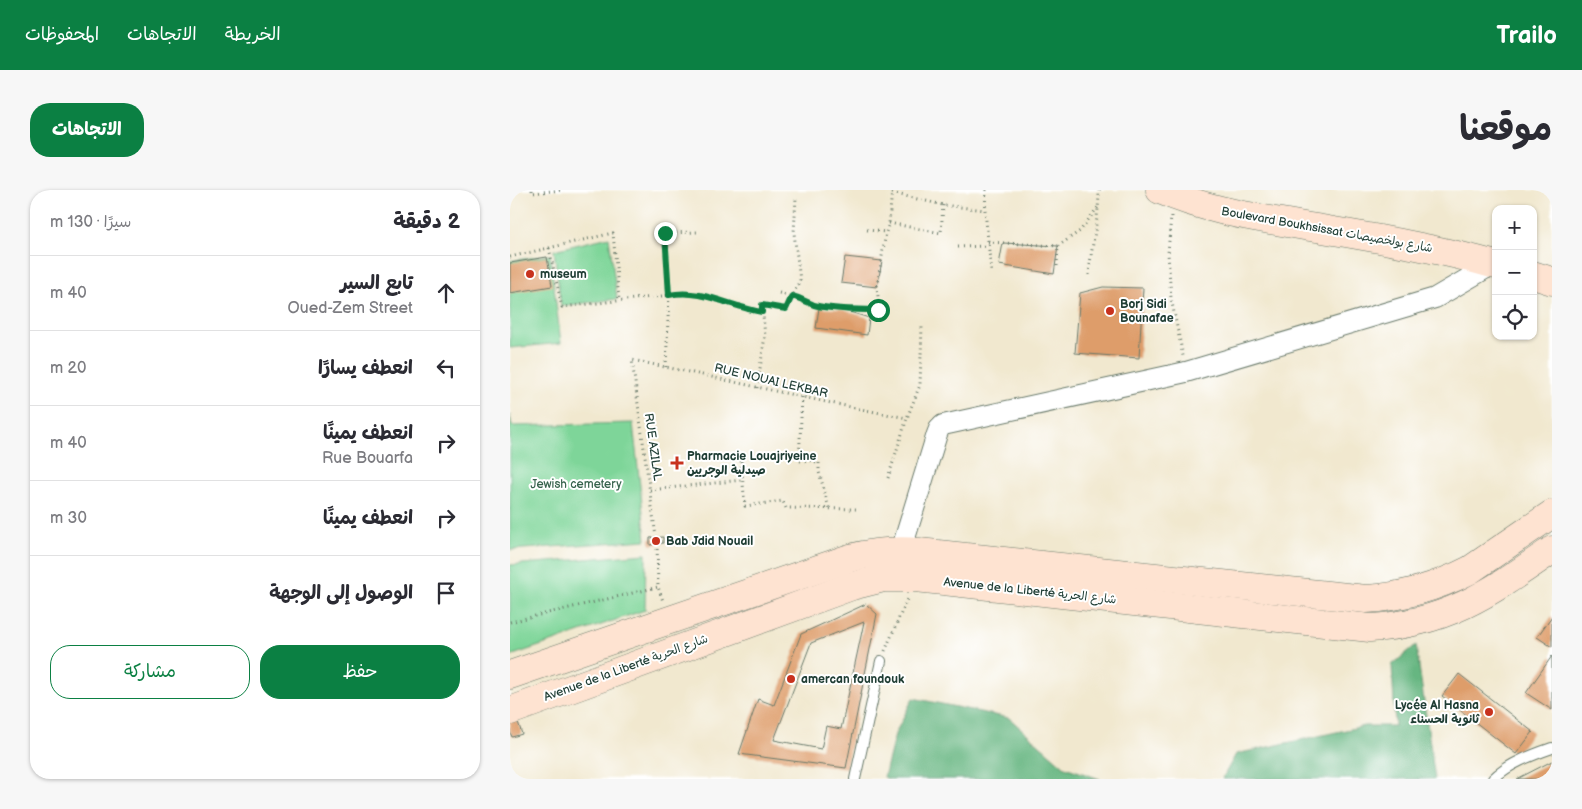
<!DOCTYPE html>
<html lang="ar">
<head>
<meta charset="utf-8">
<style>
	:root { --surface:#fff; --page:#f7f7f7; --text:#2b2b33; --muted:#7c7c81; --line:#e1e1e2; --accent:#0b8043 }
	body { margin:0; font-family:"Balsamiq Sans","Playpen Sans Arabic",sans-serif; background:var(--page); color:var(--text); direction:rtl }
	.controls { position:absolute; right:15px; top:15px; display:grid; overflow:hidden; border-radius:10px; box-shadow:0 1px 4px #0004 }
	.controls button { width:45px; height:45px; display:grid; place-items:center; padding:0; border:0; border-bottom:1px solid var(--line); background:var(--surface); color:var(--text); font:25px sans-serif }
	.stop { position:absolute; width:15px; height:15px; margin:-11px; border:4px solid #0b8043; border-radius:50%; background:#fff }
	.stop.end { background:#0b8043; border-color:#fff; box-shadow:0 1px 5px #0008 }
	.list { margin:0; padding:0; list-style:none }
	h2 { display:flex; justify-content:space-between; align-items:center; height:65px; margin:0; padding:0 20px; font-size:21px }
	h2 small { font-size:16px; font-weight:400; color:var(--muted) }
	.list li { display:grid; grid-template-columns:32px 1fr auto; gap:15px; align-items:center; box-sizing:border-box; height:75px; padding:0 20px; border-top:1px solid var(--line) }
	.list b { display:block; font-size:19px; white-space:nowrap }
	.list p { margin:0; font-size:16px; white-space:nowrap; color:var(--muted) }
	.list em { font-size:16px; font-style:normal; color:var(--muted) }
	.actions { display:flex; gap:10px; padding:15px 20px }
	.actions a { flex:1; padding:11px 0; border:1px solid var(--accent); border-radius:20px; text-align:center; font-size:18px; color:var(--accent) }
	.actions .main { background:var(--accent); color:#fff }
	.icon { flex:none; width:28px; height:28px; fill:none; stroke:currentColor; stroke-width:2; stroke-linecap:round; stroke-linejoin:round }
	.map { position:relative; flex:none; width:1042px; height:589px; overflow:hidden; direction:ltr; border-radius:20px }
	header { display:flex; align-items:center; gap:30px; box-sizing:border-box; height:70px; padding:0 25px; background:var(--accent); color:#fff }
	header strong { font-size:24px }
	nav { display:flex; gap:28px; margin-inline-start:auto; font-size:18px }
	.intro { display:flex; align-items:center; justify-content:space-between; box-sizing:border-box; height:120px; padding:0 30px }
	h1 { margin:0; font-size:35px }
	.button { padding:12px 22px; border-radius:20px; background:var(--accent); color:#fff; font-size:18px; font-weight:700 }
	main { display:flex; gap:30px; padding:0 30px }
	aside { flex:1; background:var(--surface); border-radius:20px; box-shadow:0 1px 4px #0004 }
	.map>svg:first-child { display:block }
	.green { fill:#7ed599; stroke:#4e8966 }
	.forest { fill:#66b681; stroke:#427a5a }
	.building { fill:#de9d6a; fill-rule:evenodd }
	.lines { fill:none; stroke-linecap:round; stroke-linejoin:round }
	.lane-casing { stroke:#68796a; stroke-width:12 }
	.street-casing { stroke:#68796a; stroke-width:22 }
	.secondary-casing { stroke:#68796a; stroke-width:29 }
	.path { stroke:#68796a; stroke-width:3; stroke-dasharray:1 4; stroke-linecap:butt }
	.lane { stroke:#fff; stroke-width:10 }
	.street { stroke:#fff; stroke-width:20 }
	.secondary { stroke:#fee3d1; stroke-width:28 }
	.route { stroke:#0b8043; stroke-width:6 }
	.poi-dot { fill:#c8321e; stroke:#fff; stroke-width:2 }
	.labels { text-anchor:middle; dominant-baseline:central; stroke-width:4; stroke-linejoin:round; paint-order:stroke }
	.street-label { font-size:12px; fill:#1f3d34; stroke:#fff }
	.poi-label { font-size:12px; font-weight:bold; fill:#1f3d34; stroke:#fff; text-anchor:start }
	.park-label { font-size:12px; fill:#37634d; stroke:#fff }
</style>
</head>
<body>
<header>
<strong>Trailo</strong>
<nav><a>الخريطة</a><a>الاتجاهات</a><a>المحفوظات</a></nav>
</header>
<div class="intro"><h1>موقعنا</h1><a class="button">الاتجاهات</a></div>
<main>
<div class="map">
<svg width="1042" height="589" viewBox="0 0 1042 589">
	<rect width="100%" height="100%" fill="#fff"/>
	<filter id="ink" filterUnits="userSpaceOnUse"><feTurbulence type="fractalNoise" baseFrequency=".02" numOctaves="2"/><feDisplacementMap in="SourceGraphic" scale="10" xChannelSelector="R" yChannelSelector="G"/><feConvolveMatrix kernelMatrix="1 2 1 2 8 2 1 2 1" color-interpolation-filters="sRGB"/></filter>
	<filter id="wash" filterUnits="userSpaceOnUse"><feTurbulence type="fractalNoise" baseFrequency=".0096" numOctaves="4" result="noise"/><feDisplacementMap in="SourceGraphic" scale="20" xChannelSelector="R" yChannelSelector="G"/><feGaussianBlur stdDeviation="1.12" result="paint"/><feColorMatrix in="noise" values="0 0 0 0 0 0 0 0 0 0 0 0 0 0 0 0 0 1.4 0 .05"/><feComposite in="paint" operator="in"/></filter>
	<g filter="url(#wash)">
		<rect width="100%" height="100%" fill="#f1e8cf"/>
		<g class="green">
			<polygon points="99,47 107,109 51,116 44,60"/>
			<polygon points="40,65 51,153 0,158 0,71"/>
			<polygon points="0,225 2,236 123,233 136,350 0,360"/>
			<polygon points="136,364 135,420 0,466 0,375"/>
		</g>
		<g class="forest">
			<polygon points="906,455 925,589 712,589 726,564 854,536 885,536 882,475"/>
			<polygon points="403,508 499,528 555,577 590,589 379,589 374,587 385,544"/>
		</g>
		<g id="blocks">
			<g class="building">
				<polygon points="493,53 548,56 544,84 489,75"/>
				<polygon points="37,67 42,96 0,103 0,73"/>
				<polygon points="335,67 372,71 367,97 331,93"/>
				<polygon points="593,97 633,98 629,168 565,163 570,103"/>
				<polygon points="309,118 330,119 359,128 357,145 306,138"/>
				<polygon points="153,347 153,353 140,355 140,348"/>
				<path d="M356 414 367 424 336 578 229 564 248 509 264 515 291 444ZM354 432 331 539 316 536 311 559 264 550 301 453Z"/>
				<polygon points="1042,426 1042,457 1027,447"/>
				<polygon points="1042,466 1042,520 1016,503"/>
				<polygon points="949,484 1023,542 1006,564 932,506"/>
				<polygon points="0,523 8,532 12,544 2,547 0,542"/>
				<polygon points="1042,571 1042,589 1007,589"/>
			</g>
		</g>
	</g>
	<g filter="url(#ink)">
		<use href="#blocks" fill-opacity="0" stroke="#68796a" stroke-width="1"/>
		<g class="lines">
			<defs>
				<g id="lane">
					<polyline points="345,589 371,471"/>
					<path d="M983 589C998 574 1022 565 1042 558"/>
				</g>
				<polyline id="street" points="391,361 427,244 429,239 433,235 676,182 925,108 983,74"/>
				<g id="secondary">
					<path d="M650 0C693 19 737 26 783 34 851 46 919 56 986 75"/>
					<polyline points="1023,85 1042,91"/>
					<path d="M0 485 340 368C363 362 385 360 409 362L856 409C893 407 927 397 960 380L1042 324"/>
					<path d="M0 521 342 396 374 388H406L860 438C937 434 981 402 1042 360"/>
				</g>
			</defs>
			<use href="#lane" class="lane-casing"/>
			<use href="#street" class="street-casing"/>
			<use href="#secondary" class="secondary-casing"/>
			<g class="path">
				<polyline points="22,0 22,3 53,0"/>
				<polyline points="476,0 475,20 481,81"/>
				<polyline points="382,3 433,15 475,20"/>
				<polyline points="661,26 658,63 661,108 673,166"/>
				<polyline points="379,33 431,43 433,15"/>
				<polyline points="357,40 376,42"/>
				<polyline points="478,52 548,56 570,41 588,17"/>
				<polyline points="448,57 478,56"/>
				<polyline points="39,58 52,117 179,103 194,106 215,113 230,115 238,120 252,122"/>
				<polyline points="0,67 103,43 109,110"/>
				<polyline points="547,76 548,56"/>
				<path d="M579 85C581 56 589 29 589 0"/>
				<path d="M269 103C281 106 293 112 306 115 326 120 348 120 368 119"/>
				<polyline points="369,116 367,97 376,42 379,33 382,0"/>
				<polyline points="156,177 159,105 155,43 187,42"/>
				<polyline points="247,198 255,146 252,115 276,119 290,90 284,43 286,8"/>
				<polyline points="292,207 289,271 309,272 309,282 319,318"/>
				<polyline points="231,271 235,316 273,311 276,318 346,319"/>
				<polyline points="378,288 397,228 410,195 412,136"/>
				<polyline points="140,300 232,290"/>
				<path d="M146 347 122 170C214 189 305 211 397 228"/>
				<polyline points="147,354 148,397 153,411"/>
				<polyline points="0,432 148,397"/>
				<polyline points="375,461 397,409"/>
			</g>
			<use href="#lane" class="lane"/>
			<use href="#street" class="street"/>
			<use href="#secondary" class="secondary"/>
		</g>
	</g>
	<g class="lines" filter="url(#ink)">
		<path class="route" d="M155 43 159 105C191 98 221 117 252 122V115L276 119 282 106C290 108 297 112 304 115 323 120 349 120 368 120"/>
	</g>
	<g class="poi-dot">
		<circle cx="20" cy="84" r="5"/>
		<circle cx="600" cy="121" r="5"/>
		<path d="M164.5 265.5h5v5h5v5h-5v5h-5v-5h-5v-5h5z"/>
		<circle cx="146" cy="351" r="5"/>
		<circle cx="281" cy="489" r="5"/>
		<circle cx="979" cy="522" r="5"/>
	</g>
	<g class="labels">
		<g class="street-label">
			<text transform="translate(817 40) rotate(10)">Boulevard Boukhsissat شارع بولخصيصات</text>
			<text transform="translate(261 191) rotate(13)">RUE NOUAI LEKBAR</text>
			<text transform="translate(143 257) rotate(82)">RUE AZILAL</text>
			<text transform="translate(520 401) rotate(6)">Avenue de la Liberté شارع الحرية</text>
			<text transform="translate(116 478) rotate(-20)">Avenue de la Liberté شارع الحرية</text>
		</g>
		<g class="poi-label">
			<text x="30" y="84">museum</text>
			<text x="610" y="114">Borj Sidi<tspan x="610" dy="14">Bounafae</tspan></text>
			<text x="177" y="266">Pharmacie Louajriyeine<tspan x="177" dy="14">صيدلية الوجريين</tspan></text>
			<text x="156" y="351">Bab Jdid Nouail</text>
			<text x="291" y="489">amercan foundouk</text>
			<text x="969" y="515" text-anchor="end">Lycée Al Hasna<tspan x="969" dy="14">ثانوية الحسناء</tspan></text>
		</g>
		<g class="park-label">
			<text x="66" y="294">Jewish cemetery</text>
		</g>
	</g>
</svg>
<div class="controls">
<button>+</button>
<button>−</button>
<button><svg class="icon" aria-label="locate" viewBox="0 0 24 24"><circle cx="12" cy="12" r="6"/><path d="M12 2v4M12 18v4M2 12h4M18 12h4"/></svg></button>
</div>
<div class="stop" style="left:368px;top:120px"></div>
<div class="stop end" style="left:155px;top:43px"></div>
</div>
<aside>
<h2>2 دقيقة<small>سيرًا · 130 m</small></h2>
<ul class="list">
<li><svg class="icon" aria-label="ahead" viewBox="0 0 24 24"><path d="M12 20V5M6 11l6-6 6 6"/></svg><div><b>تابع السير</b><p>Oued-Zem Street</p></div><em>40 m</em></li>
<li><svg class="icon" aria-label="left" viewBox="0 0 24 24"><path d="M17 20v-9H6M10 6l-5 5 5 5"/></svg><div><b>انعطف يسارًا</b></div><em>20 m</em></li>
<li><svg class="icon" aria-label="right" viewBox="0 0 24 24"><path d="M7 20v-9h11M14 6l5 5-5 5"/></svg><div><b>انعطف يمينًا</b><p>Rue Bouarfa</p></div><em>40 m</em></li>
<li><svg class="icon" aria-label="right" viewBox="0 0 24 24"><path d="M7 20v-9h11M14 6l5 5-5 5"/></svg><div><b>انعطف يمينًا</b></div><em>30 m</em></li>
<li><svg class="icon" aria-label="arrive" viewBox="0 0 24 24"><path d="M6 21V4h12l-3 4 3 4H6"/></svg><div><b>الوصول إلى الوجهة</b></div></li>
</ul>
<div class="actions"><a class="main">حفظ</a><a>مشاركة</a></div>
</aside>
</main>
</body>
</html>
